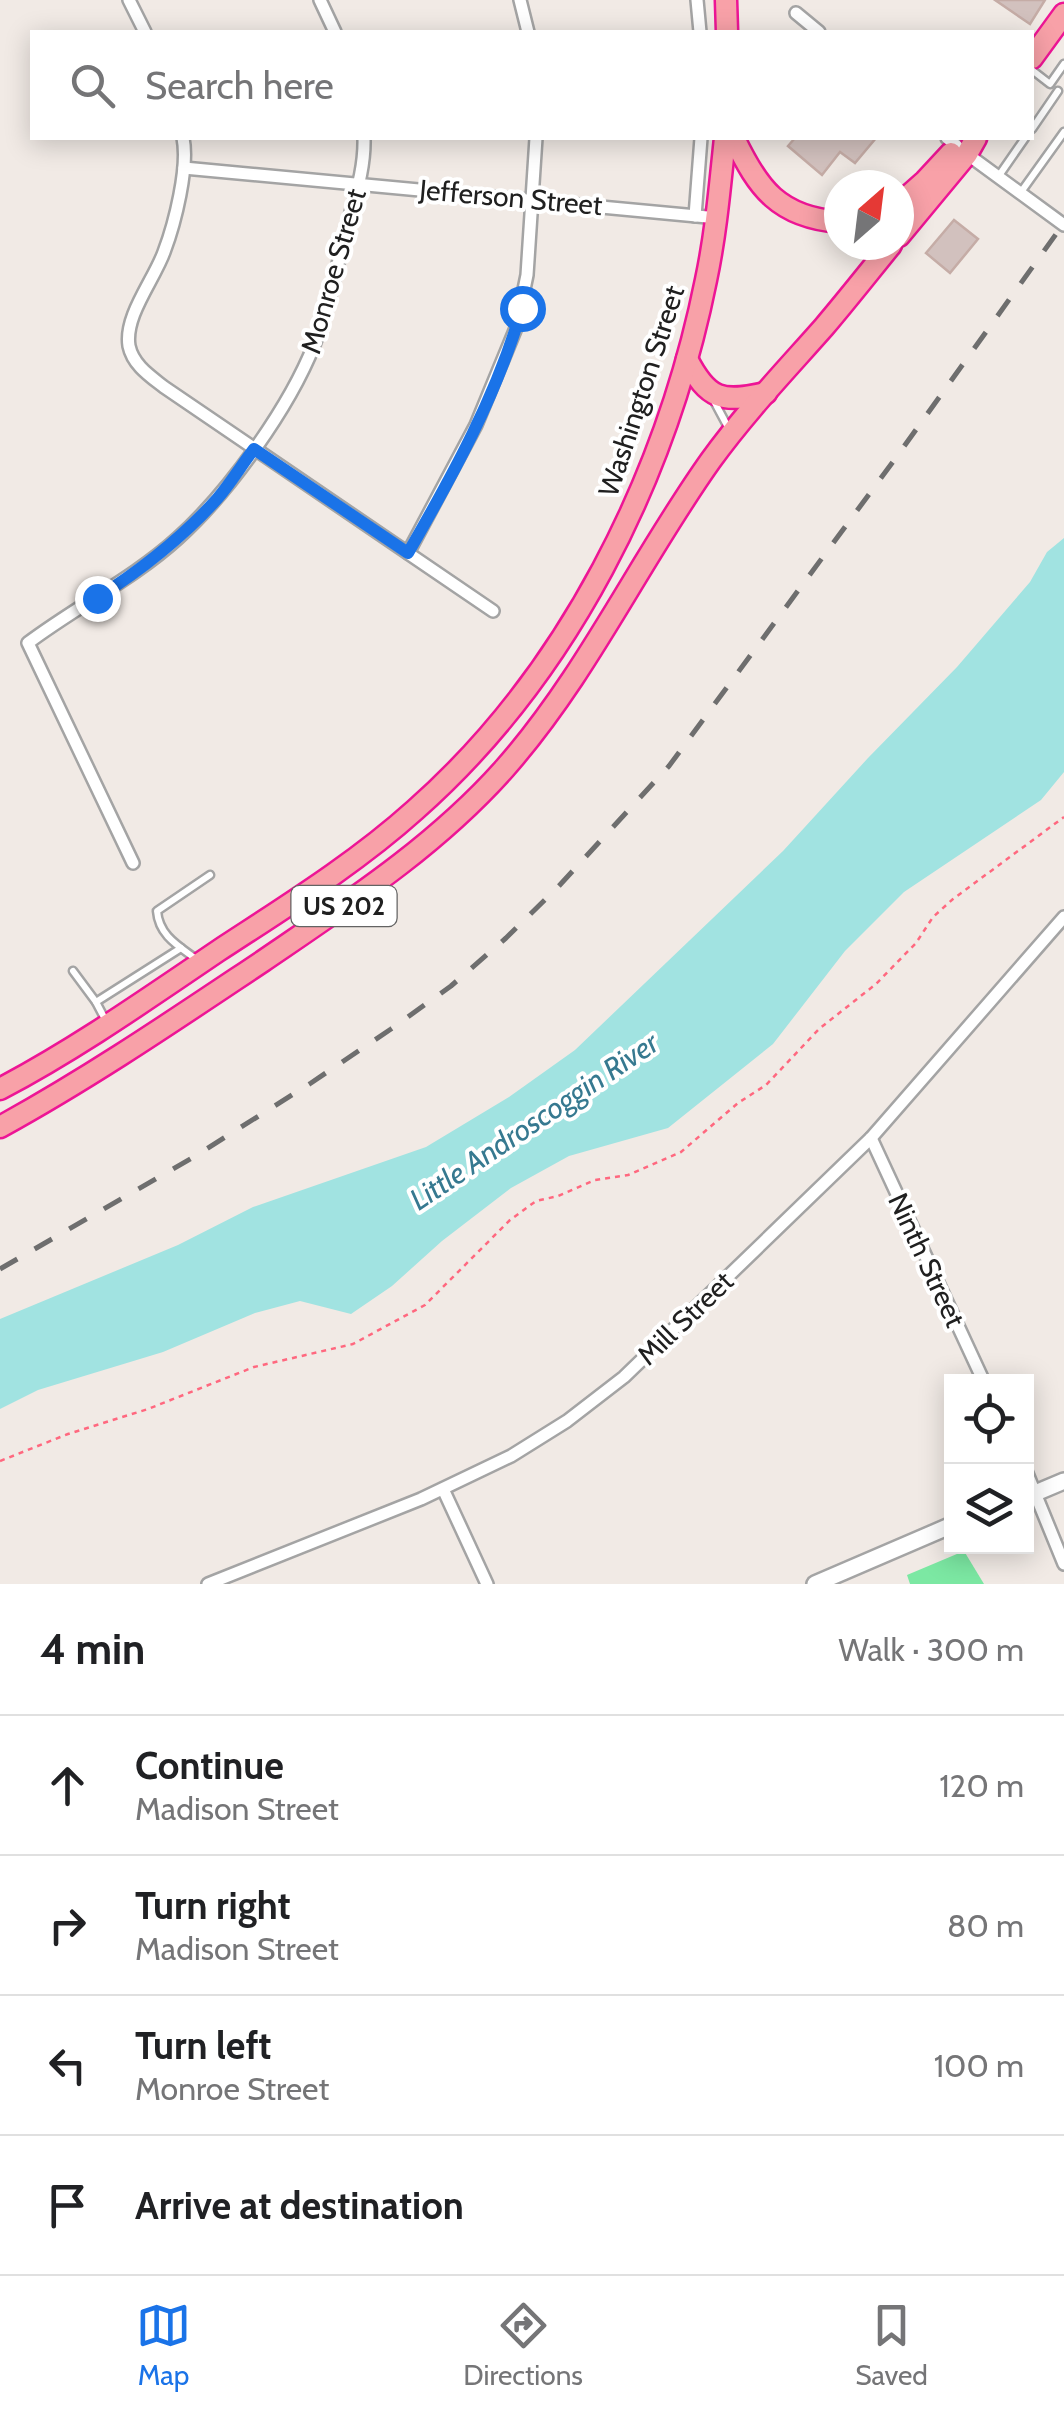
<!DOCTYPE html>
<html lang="en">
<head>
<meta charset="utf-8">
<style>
	:root { --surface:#fff; --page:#f2f2f2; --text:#202124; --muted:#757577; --line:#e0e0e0; --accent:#1a73e8 }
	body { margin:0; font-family:Cabin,sans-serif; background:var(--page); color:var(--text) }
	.controls { position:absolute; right:30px; bottom:30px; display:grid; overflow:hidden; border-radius:0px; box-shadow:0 5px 25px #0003 }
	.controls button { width:90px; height:90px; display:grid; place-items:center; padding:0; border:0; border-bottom:2px solid var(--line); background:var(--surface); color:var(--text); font:50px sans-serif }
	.compass { position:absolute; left:824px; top:170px; width:90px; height:90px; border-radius:50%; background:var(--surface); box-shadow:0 5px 25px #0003; rotate:28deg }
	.stop { position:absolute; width:30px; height:30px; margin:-22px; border:8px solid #1a73e8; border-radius:50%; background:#fff }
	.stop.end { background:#1a73e8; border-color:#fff; box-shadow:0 2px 10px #0008 }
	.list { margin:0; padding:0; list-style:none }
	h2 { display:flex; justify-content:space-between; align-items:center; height:130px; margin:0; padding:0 40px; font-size:42px }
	h2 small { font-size:32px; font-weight:400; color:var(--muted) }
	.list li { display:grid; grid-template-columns:65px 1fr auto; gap:30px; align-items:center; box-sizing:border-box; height:140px; padding:0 40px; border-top:2px solid var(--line) }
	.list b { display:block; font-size:38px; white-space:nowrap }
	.list p { margin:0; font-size:32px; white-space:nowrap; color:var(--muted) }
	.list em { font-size:32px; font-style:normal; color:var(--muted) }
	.icon { flex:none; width:55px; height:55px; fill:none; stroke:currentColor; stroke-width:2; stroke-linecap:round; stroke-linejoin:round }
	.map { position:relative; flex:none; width:1064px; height:1584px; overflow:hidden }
	.search { position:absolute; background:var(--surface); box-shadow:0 5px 25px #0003; left:30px; right:30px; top:30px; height:110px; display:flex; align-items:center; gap:25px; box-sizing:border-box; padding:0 35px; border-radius:0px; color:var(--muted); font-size:38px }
	.sheet { height:690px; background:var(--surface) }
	nav { display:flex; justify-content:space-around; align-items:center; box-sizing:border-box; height:140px; border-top:2px solid var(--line); background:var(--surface); font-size:28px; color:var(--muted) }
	nav a { display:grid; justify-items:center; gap:5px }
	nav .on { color:var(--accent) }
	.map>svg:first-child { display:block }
	.pitch { fill:#7ce8a3 }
	.water { fill:#a1e3e1 }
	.building { fill:#d2c1be; stroke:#c5aca6; stroke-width:2.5 }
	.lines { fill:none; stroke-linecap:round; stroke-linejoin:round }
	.service-casing { stroke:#a4a4a4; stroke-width:11 }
	.minor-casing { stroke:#a4a4a4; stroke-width:16 }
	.tertiary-casing { stroke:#a4a4a4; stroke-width:20 }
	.trunk-casing { stroke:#ed1595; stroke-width:25 }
	.path { stroke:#ff687f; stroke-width:2.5; stroke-dasharray:5 5; stroke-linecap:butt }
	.service { stroke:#fff; stroke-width:6 }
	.minor { stroke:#fff; stroke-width:11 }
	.tertiary { stroke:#fff; stroke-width:15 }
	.trunk { stroke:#f8a1a8; stroke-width:20 }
	.rail { stroke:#6e6e6e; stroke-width:5; stroke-dasharray:20 20; stroke-linecap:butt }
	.route { stroke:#1a73e8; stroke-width:12 }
	.labels { text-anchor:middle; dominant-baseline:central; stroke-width:8; stroke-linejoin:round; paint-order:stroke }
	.shield { fill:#fff; stroke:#636363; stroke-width:2.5 }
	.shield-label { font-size:25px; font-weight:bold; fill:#202020 }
	.street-label { font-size:28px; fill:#202020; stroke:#fff }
	.water-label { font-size:30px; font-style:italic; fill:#367990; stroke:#fff }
</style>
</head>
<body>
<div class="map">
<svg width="1064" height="1584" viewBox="0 0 1064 1584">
	<rect width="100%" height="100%" fill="#f1eae5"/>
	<polygon class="pitch" points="964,1551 984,1584 910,1584 907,1575"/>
	<polygon class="water" points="1064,538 1064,772 1041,800 904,892 845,951 773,1044 668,1128 569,1156 511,1188 442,1241 392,1286 351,1314 300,1301 255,1313 163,1352 38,1390 0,1409 0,1319 178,1245 253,1207 426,1147 509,1097 575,1050 783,851 868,758 957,667 1030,582 1047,552"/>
	<g class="building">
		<polygon points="995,0 1045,0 1030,24"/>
		<polygon points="795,138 876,138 855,163 840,152 822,175 788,146"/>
		<polygon points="954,220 978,239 950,273 926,253"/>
	</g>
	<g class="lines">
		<defs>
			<g id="service">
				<polyline points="1032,70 1050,84 1064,64"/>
				<polyline points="1032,129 1058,91"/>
				<polyline points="998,177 1025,138"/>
				<polyline points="1021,192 1064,132"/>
				<polyline points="714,401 729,429"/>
				<path d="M196 959C177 945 159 935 157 911L210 875"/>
				<polyline points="73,971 96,1002"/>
				<polyline points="107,1023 96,1002 181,948"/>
			</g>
			<g id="minor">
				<polyline points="129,0 145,32"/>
				<polyline points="320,0 335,32"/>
				<polyline points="520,0 528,32"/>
				<polyline points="697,0 700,32"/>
				<polyline points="796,13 819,32"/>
				<path d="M183 138C189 167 175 223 164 252 154 280 124 316 129 346 133 365 150 376 164 387L493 611"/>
				<polyline points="947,138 957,146"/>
				<polyline points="967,154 1064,225"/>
				<polyline points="184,168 718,218"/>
				<polyline points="695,216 701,138"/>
				<polyline points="408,553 476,425 516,328 527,275 536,138"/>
				<path d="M133 863 28 643C77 606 133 579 178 538 229 492 289 408 314 345 328 309 336 272 345 235 353 202 365 172 364 138"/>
				<polyline points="871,1138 984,1382"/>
				<polyline points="1026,1471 1064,1564"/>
				<polyline points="443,1489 487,1584"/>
				<polyline points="208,1584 421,1499 511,1456 567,1421 624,1377 871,1138 1064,917"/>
			</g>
			<g id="tertiary">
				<polyline points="1026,1497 1064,1481"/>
				<polyline points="815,1584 952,1525"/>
			</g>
			<g id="trunk">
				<polyline points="726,0 727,32"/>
				<polyline points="1032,58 1064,14"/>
				<path d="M734 138C758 189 779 217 839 222"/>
				<polyline points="899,204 925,181 951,153"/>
				<polyline points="899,236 967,154 976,138"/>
				<path d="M687 359C708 400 722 403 766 393"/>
				<path d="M0 1089C76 1049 147 999 218 951 285 907 355 864 415 810 568 675 666 478 706 280 716 233 720 185 725 138"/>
				<path d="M0 1127C91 1077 176 1019 263 961 348 903 436 846 505 768 587 675 639 561 711 460 745 413 786 370 824 327 847 300 869 272 891 245"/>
			</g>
		</defs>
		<use href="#service" class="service-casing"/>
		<use href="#minor" class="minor-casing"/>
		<use href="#tertiary" class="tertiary-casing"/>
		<use href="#trunk" class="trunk-casing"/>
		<polyline class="path" points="0,1461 68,1434 148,1409 254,1367 353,1344 425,1305 510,1220 536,1201 558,1196 595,1180 628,1175 681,1152 738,1103 766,1085 819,1029 876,984 916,943 933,917 953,899 1064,817"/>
		<use href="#service" class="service"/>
		<use href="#minor" class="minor"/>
		<use href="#tertiary" class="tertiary"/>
		<use href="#trunk" class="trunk"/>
		<polyline class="rail" points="0,1269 192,1158 311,1083 391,1029 451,986 506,938 557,888 669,766 895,459 1064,223"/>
	</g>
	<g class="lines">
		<path class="route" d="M97 598C141 570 182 538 217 499 230 484 241 466 254 449L408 553C453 475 497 395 522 308"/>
	</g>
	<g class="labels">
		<rect class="shield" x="291.5" y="886" width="105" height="40" rx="8"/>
		<g class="shield-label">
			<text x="344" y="906">US 202</text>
		</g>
		<g class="street-label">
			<text transform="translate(511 197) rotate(5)">Jefferson Street</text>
			<text transform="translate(333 271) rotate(-74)">Monroe Street</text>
			<text transform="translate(641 391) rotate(-72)">Washington Street</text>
			<text transform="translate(927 1260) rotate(65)">Ninth Street</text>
			<text transform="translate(685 1318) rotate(-44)">Mill Street</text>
		</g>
		<g class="water-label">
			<text transform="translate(534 1121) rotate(-34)">Little Androscoggin River</text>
		</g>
	</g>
</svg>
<div class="controls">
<button><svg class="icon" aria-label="locate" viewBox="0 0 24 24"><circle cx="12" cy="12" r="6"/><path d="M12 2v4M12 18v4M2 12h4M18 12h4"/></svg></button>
<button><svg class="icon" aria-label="layers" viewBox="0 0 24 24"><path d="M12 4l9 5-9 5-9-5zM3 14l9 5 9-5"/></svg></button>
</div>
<svg class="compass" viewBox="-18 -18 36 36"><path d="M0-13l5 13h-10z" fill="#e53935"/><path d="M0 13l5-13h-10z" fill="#757577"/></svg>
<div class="stop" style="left:522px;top:308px"></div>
<div class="stop end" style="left:97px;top:598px"></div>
<div class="search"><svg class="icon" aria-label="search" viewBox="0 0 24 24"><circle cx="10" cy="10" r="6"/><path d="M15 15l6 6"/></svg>Search here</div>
</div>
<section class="sheet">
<h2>4 min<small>Walk · 300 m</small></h2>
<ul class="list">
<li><svg class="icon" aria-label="ahead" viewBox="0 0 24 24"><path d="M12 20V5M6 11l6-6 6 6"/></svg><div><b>Continue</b><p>Madison Street</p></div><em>120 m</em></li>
<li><svg class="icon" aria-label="right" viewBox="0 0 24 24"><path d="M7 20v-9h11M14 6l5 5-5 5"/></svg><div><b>Turn right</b><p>Madison Street</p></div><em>80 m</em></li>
<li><svg class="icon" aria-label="left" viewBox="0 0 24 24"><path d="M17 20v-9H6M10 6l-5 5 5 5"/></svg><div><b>Turn left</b><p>Monroe Street</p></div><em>100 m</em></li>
<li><svg class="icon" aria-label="arrive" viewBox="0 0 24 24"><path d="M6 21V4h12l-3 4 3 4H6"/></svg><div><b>Arrive at destination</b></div></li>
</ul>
</section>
<nav>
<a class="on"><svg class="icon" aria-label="map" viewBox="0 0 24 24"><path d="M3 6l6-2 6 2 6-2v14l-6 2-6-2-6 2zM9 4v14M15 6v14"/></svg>Map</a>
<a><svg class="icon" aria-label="directions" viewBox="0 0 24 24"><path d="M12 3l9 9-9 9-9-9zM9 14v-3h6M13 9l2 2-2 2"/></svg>Directions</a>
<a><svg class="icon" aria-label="saved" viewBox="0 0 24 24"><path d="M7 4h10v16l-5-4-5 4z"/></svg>Saved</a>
</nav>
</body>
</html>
